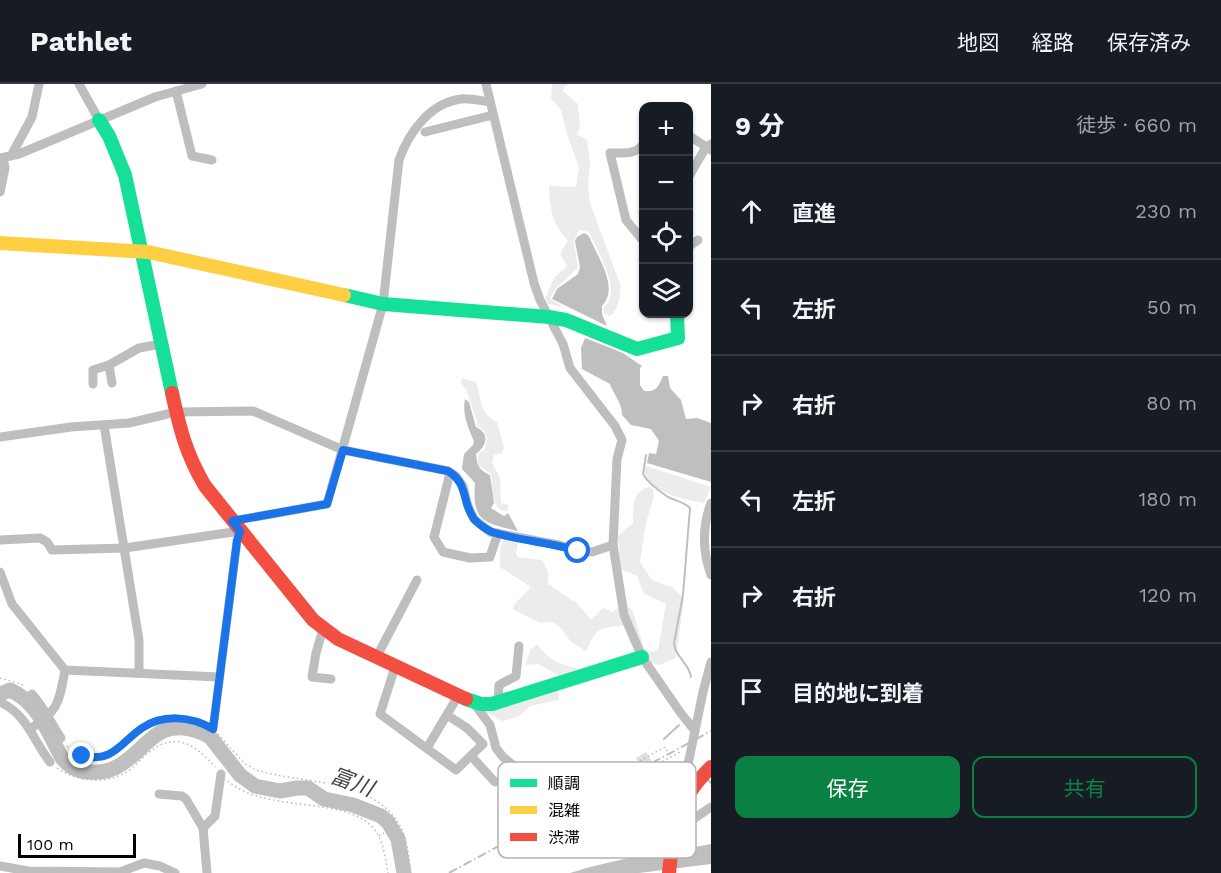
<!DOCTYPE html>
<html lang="ja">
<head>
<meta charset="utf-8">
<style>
	:root { --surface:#171b24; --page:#242831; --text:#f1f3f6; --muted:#9ea1a6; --line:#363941; --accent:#0b8043 }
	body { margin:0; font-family:"Work Sans","Noto Sans JP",sans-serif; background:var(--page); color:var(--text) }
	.controls { position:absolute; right:18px; top:18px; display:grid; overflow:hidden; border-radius:12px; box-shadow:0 2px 4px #0004 }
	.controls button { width:54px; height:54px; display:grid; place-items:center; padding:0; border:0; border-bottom:2px solid var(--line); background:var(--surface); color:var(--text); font:30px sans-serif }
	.scale { position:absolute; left:18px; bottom:15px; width:118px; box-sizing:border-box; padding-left:6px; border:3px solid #000; border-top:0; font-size:16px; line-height:21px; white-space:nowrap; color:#000; -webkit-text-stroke:4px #fff; paint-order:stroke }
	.stop { position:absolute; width:18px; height:18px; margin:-14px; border:4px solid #1a73e8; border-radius:50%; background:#fff }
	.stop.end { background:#1a73e8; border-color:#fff; box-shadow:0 2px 6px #0008 }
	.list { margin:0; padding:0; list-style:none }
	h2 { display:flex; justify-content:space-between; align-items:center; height:78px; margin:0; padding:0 24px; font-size:26px }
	h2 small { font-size:20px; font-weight:400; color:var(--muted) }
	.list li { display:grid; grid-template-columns:39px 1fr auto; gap:18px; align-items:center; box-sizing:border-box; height:96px; padding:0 24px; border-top:2px solid var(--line) }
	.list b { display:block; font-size:22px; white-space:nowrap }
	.list em { font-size:20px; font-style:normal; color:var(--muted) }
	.actions { display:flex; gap:12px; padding:18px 24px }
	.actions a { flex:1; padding:14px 0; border:2px solid var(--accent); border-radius:12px; text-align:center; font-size:21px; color:var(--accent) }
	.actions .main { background:var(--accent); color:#fff }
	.icon { flex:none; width:33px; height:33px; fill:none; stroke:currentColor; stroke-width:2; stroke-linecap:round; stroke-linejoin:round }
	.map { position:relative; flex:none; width:711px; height:789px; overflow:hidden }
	header { display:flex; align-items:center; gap:36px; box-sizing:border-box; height:84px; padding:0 30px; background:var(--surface); border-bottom:2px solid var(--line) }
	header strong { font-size:28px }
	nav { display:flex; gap:33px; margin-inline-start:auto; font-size:21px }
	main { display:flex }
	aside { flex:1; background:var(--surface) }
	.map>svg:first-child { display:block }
	.green { fill:#ececec }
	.water { fill:#bfbfbf }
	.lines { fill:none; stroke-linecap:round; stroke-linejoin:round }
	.stream { stroke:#bfbfbf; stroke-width:2 }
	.river { stroke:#bfbfbf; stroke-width:15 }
	.building { fill:#dfdfdf }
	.path { stroke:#b9b9b9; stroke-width:1.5; stroke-dasharray:1.5 3; stroke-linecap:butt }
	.street { stroke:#bebebe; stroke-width:9 }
	.fast { stroke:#16e098; stroke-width:14 }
	.slow { stroke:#ffcf43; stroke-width:14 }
	.jam { stroke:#f24e42; stroke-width:14 }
	.rail { stroke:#bebebe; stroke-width:2; stroke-dasharray:9 3 1.5 3; stroke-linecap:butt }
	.route { stroke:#1a73e8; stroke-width:8 }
	.labels { text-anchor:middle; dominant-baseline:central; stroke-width:5; stroke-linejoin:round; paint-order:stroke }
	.water-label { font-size:22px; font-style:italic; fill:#444; stroke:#fff }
	.key { fill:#fff; stroke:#b2b2b2; stroke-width:1.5 }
	.key-label { font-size:16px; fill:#000 }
</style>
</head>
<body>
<header>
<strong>Pathlet</strong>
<nav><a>地図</a><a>経路</a><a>保存済み</a></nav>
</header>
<main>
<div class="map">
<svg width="711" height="789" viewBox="0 0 711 789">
	<rect width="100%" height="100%" fill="#fff"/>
	<g class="green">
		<path d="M552 0H569L565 2 563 7 578 20 580 44 577 50 587 56 590 79 588 103 590 119 620 200C621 211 619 225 610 232L604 229V223C623 209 597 166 589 148L579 146 574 157 578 184 556 204 550 215 564 223 548 220 545 215 554 194 567 182 560 170 568 156C552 141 550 124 549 102L576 103 579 84 566 47 561 26 551 14Z"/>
		<path d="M462 294 476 298C481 314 480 331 497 338L504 364 502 369 494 371 492 379 500 394 501 419 508 421V427C489 428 494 403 491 390L478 381V370L485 365 487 354 483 345 477 342V337L466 305 461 300Z"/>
		<path d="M646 382 711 403V404L704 419C683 415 653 410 644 388Z"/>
		<path d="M649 403 653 405 654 412 646 439 640 478 652 496 672 503 684 514 676 574 659 581 651 579C640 562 629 542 627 521L633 528 644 564 652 568 658 566 666 520 644 510 637 492 620 485 618 452 633 439C633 424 632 407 649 403Z"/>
		<path d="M505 454 515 455 518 459 516 470 518 473 542 476 548 487V500L578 520 591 536 603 524 613 528 618 524 619 531 624 541C598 545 598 542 586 567L571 558 560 543 552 538 540 539 514 526 513 522 531 503 500 483V463Z"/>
		<path d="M537 560C548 575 558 580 576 584V588L560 592 538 580 525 581 530 566Z"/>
		<polygon points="558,606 559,616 530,622 519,632 502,637 484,627"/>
	</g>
	<g class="water">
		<path d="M584 149 589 152C597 173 620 203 602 222V230L607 242 552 215 557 205 578 190 580 183 575 157 577 153Z"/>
		<path d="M585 254 623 269 642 282 640 284V301L644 307C657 308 658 303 663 292H668L670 304 681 316 686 335 697 334 711 339V398L647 379 649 369 656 370 659 357 651 345 631 341 622 331C622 319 614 311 610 300L582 285 581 264Z"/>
		<path d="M465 315 469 318 476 343C490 350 487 361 476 370 477 382 479 386 490 391L494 419 491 424 504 432 508 429 518 447C483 439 472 437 475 399L462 385 464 370 473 361 474 357C468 344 462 329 465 315Z"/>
		<path d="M711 760V780L639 789H570C616 774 664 769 711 760Z"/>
	</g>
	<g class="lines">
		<g class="stream">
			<path d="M646 371 643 390C648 399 659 407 668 413 676 417 684 418 690 424L683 511 674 559C675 573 689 579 691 593"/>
			<polyline points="664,655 679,641"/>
			<polyline points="706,694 711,699"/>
		</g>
		<path class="river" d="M0 610 10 606C38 618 48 649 62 674 69 683 77 688 89 688 100 689 111 687 120 681 146 666 155 637 190 645 198 647 205 649 211 654L240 691 255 702 280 707 297 704H308L324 715 353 721 381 732 388 738 398 755 404 789"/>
	</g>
	<polygon class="building" points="646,668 655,683 644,689 636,674"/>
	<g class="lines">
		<g class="path">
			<polyline points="0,594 21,600 25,603"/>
			<path d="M218 650 244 679 256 686C305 701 379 693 403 748 408 761 409 776 411 789"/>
			<path d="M67 662C71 668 79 671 87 673 117 679 130 647 155 638 172 632 188 635 205 640"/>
			<path d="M57 684C79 699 109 701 131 685 137 680 142 674 148 669 175 647 195 660 215 683"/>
			<path d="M228 697C267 732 358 708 379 753 384 764 386 777 388 789"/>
			<polyline points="565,718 665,663 670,672"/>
			<polyline points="575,724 682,667"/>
			<polyline points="379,752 398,740"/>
		</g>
		<g class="street">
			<polyline points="79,0 99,36"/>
			<polyline points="486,0 534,199 540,216 563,260 570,284 615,342 622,356 617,375 613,461 624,531 642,573 680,628 695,647"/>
			<polyline points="176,7 192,72 212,76"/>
			<polyline points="425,48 493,31"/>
			<polyline points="688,51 711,66"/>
			<path d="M644 59C637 71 622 69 610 69L626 136 644 158"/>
			<polyline points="11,72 32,33 39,0"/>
			<polyline points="0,74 19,70 155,13 202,0"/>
			<polyline points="688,94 706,63 711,60"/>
			<polyline points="0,108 5,84 3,74"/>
			<polyline points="688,163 698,156"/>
			<polyline points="109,281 112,299"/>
			<polyline points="93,300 93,286 109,281 139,264 161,260"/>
			<polyline points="104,341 139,556 139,589"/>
			<polyline points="0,353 71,343 129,339 176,328 253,327 343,366 448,387 456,392 463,402 468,422 474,435 490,448 559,461 578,467 592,468 613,461"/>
			<polyline points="450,389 434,453 443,468 470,474 490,473 498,449"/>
			<path d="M711 419C702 443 702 466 711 491"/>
			<path d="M232 437 327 420 383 220 399 76C409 48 430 19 461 15 470 14 481 17 490 18"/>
			<polyline points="0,456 40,454 47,458 52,466 125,464 240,447 237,457 213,645"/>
			<polyline points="0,488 12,520 65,586 219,593"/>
			<polyline points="323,545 316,569 312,593 331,595"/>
			<polyline points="376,574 417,496"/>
			<polyline points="395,583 380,630 456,686 483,660 467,644 447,631"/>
			<path d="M32 610C44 623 51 639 61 654"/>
			<path d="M0 618C27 630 33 656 50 678"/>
			<polyline points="473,618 490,641 496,664 503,673 540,703 547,713 557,721"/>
			<polyline points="498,618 499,601 516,592 519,562"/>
			<path d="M30 645C59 627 59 618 65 586"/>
			<polyline points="427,664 458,612"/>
			<polyline points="471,672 495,698"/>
			<polyline points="159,710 182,712 186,715 203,744 207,789"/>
			<polyline points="681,714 703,608 711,578"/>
			<polyline points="566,733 577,738 591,738 612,745 655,744 673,754"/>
			<polyline points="675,739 692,736 711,723"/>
			<polyline points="203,744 215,732 221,690"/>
			<polyline points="0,782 28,787 120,788 144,779 160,782 175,789"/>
		</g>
		<g class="fast">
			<polyline points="99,36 109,52 125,91 172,309"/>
			<polyline points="344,211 383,220 549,233 566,236 637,265 678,254 677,230"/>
			<polyline points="466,615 481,620 492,620 642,573"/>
		</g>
		<polyline class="slow" points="0,159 148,168 344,211"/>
		<g class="jam">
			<path d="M172 309C180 345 186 370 205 402L313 536 338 555 466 615"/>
			<path d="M669 789C674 741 675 719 711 683"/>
		</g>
		<polyline class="rail" points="449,789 711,647"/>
	</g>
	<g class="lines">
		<path class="route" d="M82 672C114 678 119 660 142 644 163 630 191 632 213 645L237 457 240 447 232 437 327 420 343 366 448 387C469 400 461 417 474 435 477 439 487 446 492 448 520 457 550 458 578 467"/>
	</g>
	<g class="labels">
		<g class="water-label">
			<text transform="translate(352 698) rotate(20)">富川</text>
		</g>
	</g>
	<rect x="498" y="678" width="198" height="96" rx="9" class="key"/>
	<rect x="510" y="695" width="27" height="8" fill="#16e098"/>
	<rect x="510" y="722" width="27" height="8" fill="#ffcf43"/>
	<rect x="510" y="749" width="27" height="8" fill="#f24e42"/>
	<g class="key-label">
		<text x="548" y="705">順調</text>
		<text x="548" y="732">混雑</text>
		<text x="548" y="759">渋滞</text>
	</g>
</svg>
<div class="controls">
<button>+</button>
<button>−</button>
<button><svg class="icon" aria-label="locate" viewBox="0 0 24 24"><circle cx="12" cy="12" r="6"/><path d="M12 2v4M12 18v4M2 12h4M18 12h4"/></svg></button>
<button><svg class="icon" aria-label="layers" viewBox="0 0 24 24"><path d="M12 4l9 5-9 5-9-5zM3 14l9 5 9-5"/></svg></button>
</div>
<div class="scale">100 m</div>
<div class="stop" style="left:578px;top:467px"></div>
<div class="stop end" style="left:82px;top:672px"></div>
</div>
<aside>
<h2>9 分<small>徒歩 · 660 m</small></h2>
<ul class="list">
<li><svg class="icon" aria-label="ahead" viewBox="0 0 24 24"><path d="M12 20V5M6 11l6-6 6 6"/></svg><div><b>直進</b></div><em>230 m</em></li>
<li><svg class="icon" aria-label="left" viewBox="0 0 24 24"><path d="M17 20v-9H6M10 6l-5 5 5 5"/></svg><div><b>左折</b></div><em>50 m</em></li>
<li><svg class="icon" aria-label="right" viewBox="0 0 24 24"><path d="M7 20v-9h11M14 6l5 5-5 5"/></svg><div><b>右折</b></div><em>80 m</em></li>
<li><svg class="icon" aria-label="left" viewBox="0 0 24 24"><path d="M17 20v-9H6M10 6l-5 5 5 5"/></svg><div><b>左折</b></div><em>180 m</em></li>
<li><svg class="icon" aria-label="right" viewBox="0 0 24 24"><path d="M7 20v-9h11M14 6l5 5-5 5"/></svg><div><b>右折</b></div><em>120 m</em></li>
<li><svg class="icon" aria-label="arrive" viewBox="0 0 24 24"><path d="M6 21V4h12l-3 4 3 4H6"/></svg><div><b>目的地に到着</b></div></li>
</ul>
<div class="actions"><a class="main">保存</a><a>共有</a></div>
</aside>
</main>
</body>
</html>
